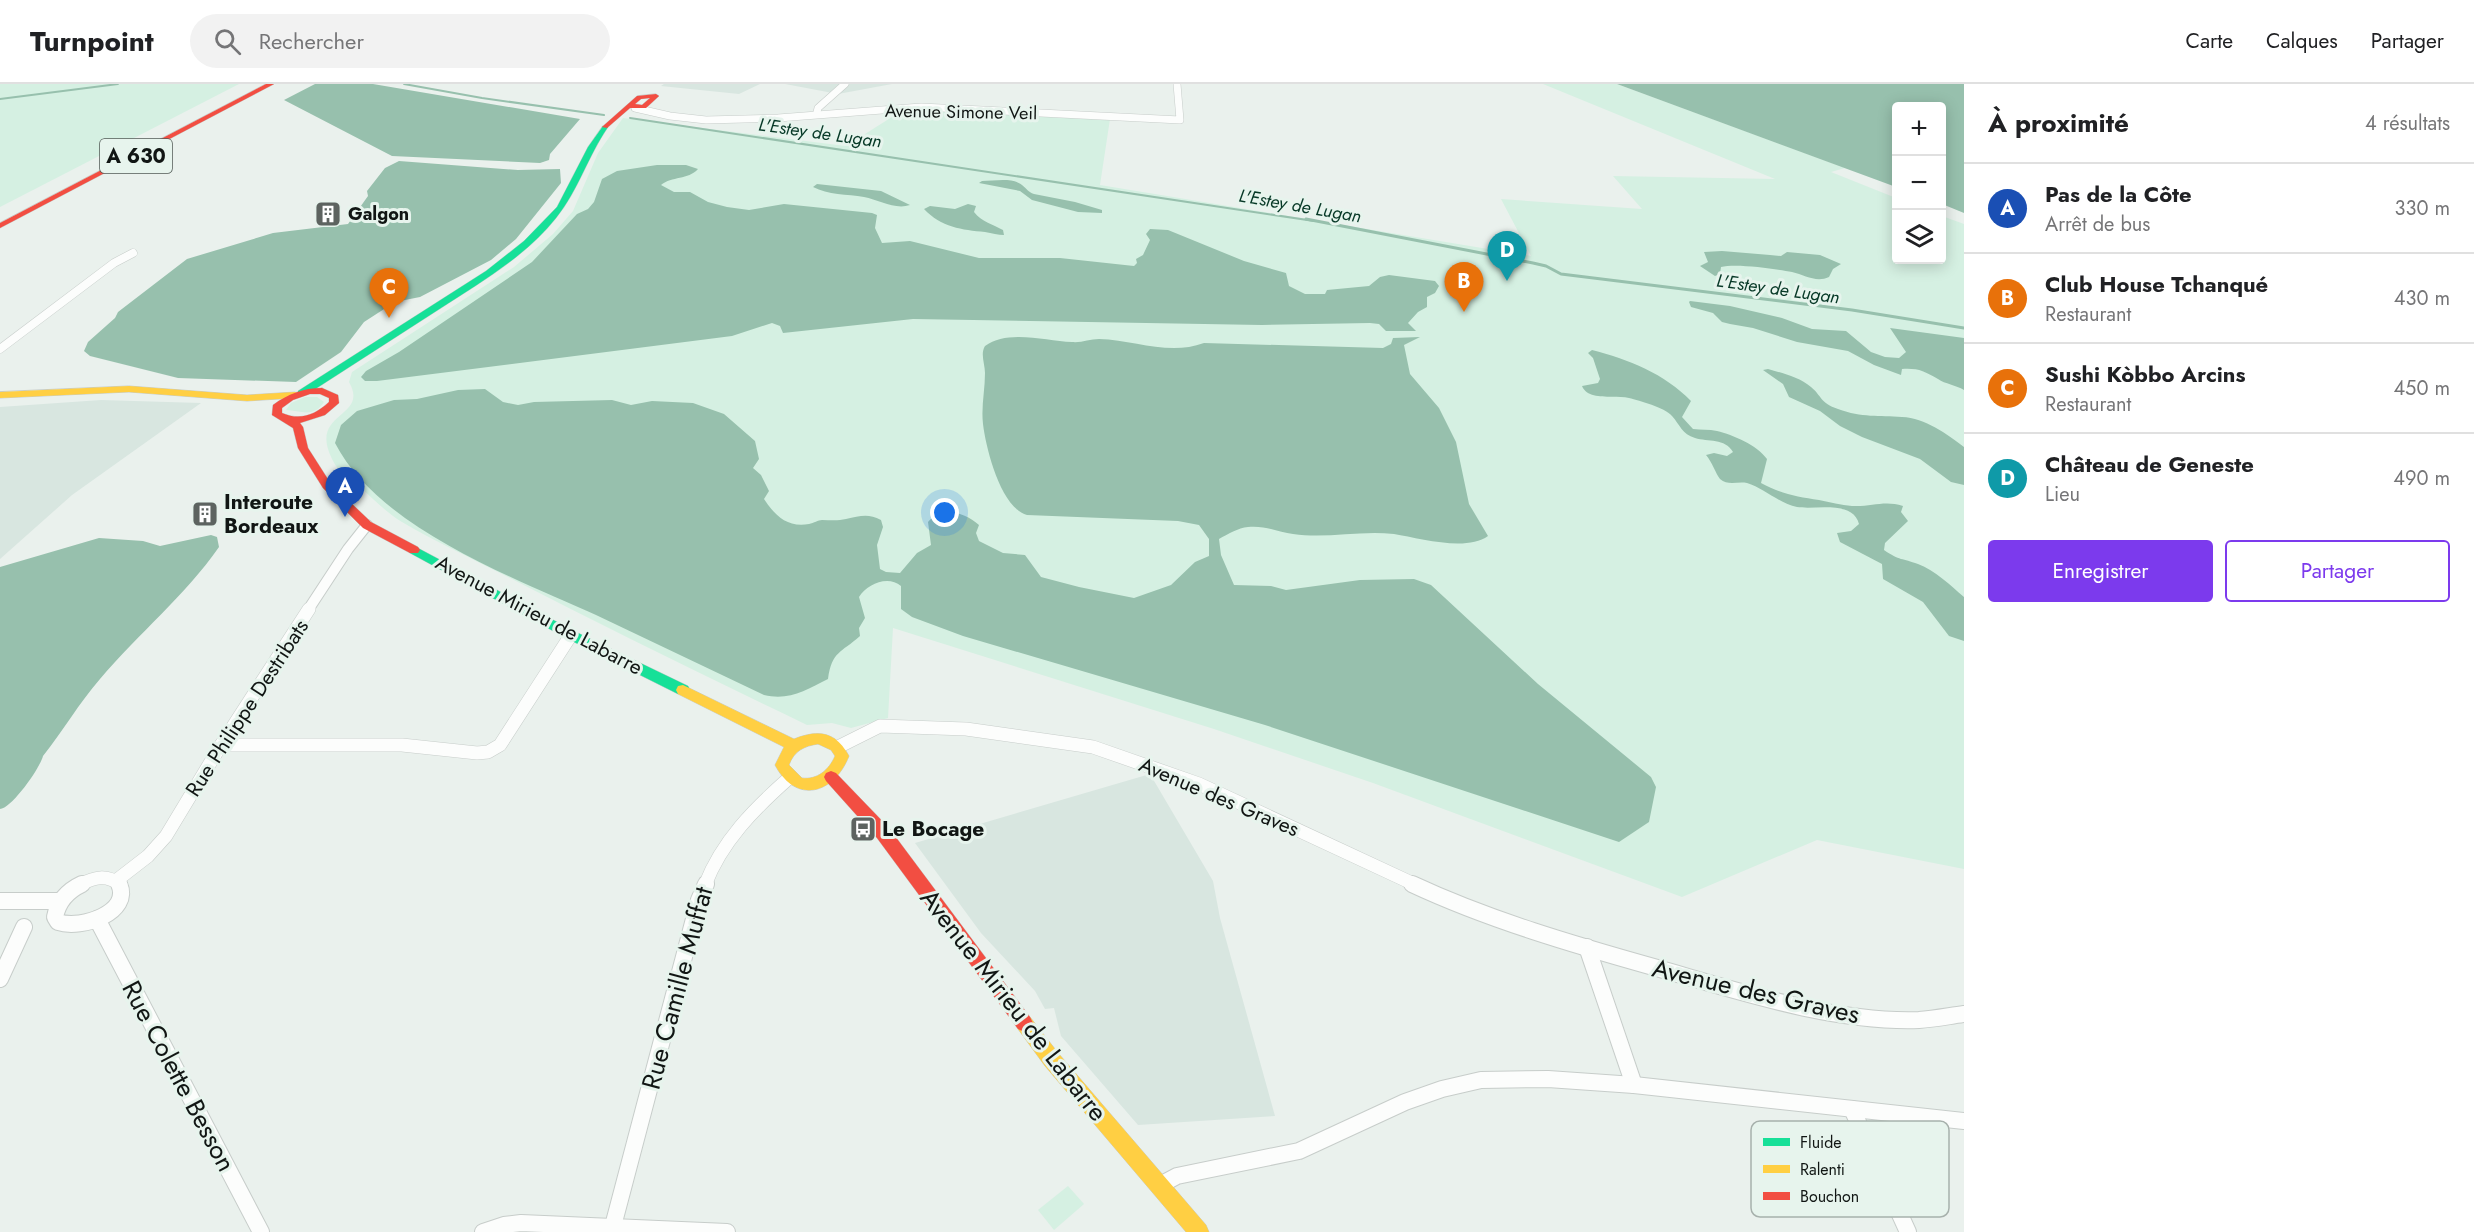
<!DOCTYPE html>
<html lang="fr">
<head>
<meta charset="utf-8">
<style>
	:root { --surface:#fff; --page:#f2f2f2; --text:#202124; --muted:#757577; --line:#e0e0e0; --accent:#7c3aed }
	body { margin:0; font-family:Jost,sans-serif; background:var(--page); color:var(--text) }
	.controls { position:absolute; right:18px; top:18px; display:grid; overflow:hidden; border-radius:6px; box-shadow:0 3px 15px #0003 }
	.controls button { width:54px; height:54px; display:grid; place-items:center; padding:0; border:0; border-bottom:2px solid var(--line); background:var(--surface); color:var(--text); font:30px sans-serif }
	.you { position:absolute; left:945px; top:429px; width:21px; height:21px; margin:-15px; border:4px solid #fff; border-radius:50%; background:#1a73e8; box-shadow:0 0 0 9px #1a73e833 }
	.badge { display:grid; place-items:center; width:39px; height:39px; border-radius:50%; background:var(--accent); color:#fff; font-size:20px; font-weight:700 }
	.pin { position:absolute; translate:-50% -50px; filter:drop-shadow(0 2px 3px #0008) }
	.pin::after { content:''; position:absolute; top:32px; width:21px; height:18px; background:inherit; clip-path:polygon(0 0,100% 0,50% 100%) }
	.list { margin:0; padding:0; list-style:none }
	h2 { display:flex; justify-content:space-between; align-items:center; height:78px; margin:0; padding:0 24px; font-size:26px }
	h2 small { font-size:20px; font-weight:400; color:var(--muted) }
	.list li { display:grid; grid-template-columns:39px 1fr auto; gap:18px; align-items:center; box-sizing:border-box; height:90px; padding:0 24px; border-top:2px solid var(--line) }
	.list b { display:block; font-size:22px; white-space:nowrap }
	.list p { margin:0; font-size:20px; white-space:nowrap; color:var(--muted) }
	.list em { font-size:20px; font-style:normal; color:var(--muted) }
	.actions { display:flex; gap:12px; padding:18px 24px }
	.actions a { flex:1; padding:14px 0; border:2px solid var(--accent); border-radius:6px; text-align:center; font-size:21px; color:var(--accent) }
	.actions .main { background:var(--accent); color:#fff }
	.icon { flex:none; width:33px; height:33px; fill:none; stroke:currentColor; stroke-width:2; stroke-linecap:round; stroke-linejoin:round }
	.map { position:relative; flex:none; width:1964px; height:1148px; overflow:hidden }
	header { display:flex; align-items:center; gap:36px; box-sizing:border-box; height:84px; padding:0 30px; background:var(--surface); border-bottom:2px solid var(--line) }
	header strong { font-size:28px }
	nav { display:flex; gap:33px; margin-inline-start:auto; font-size:21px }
	.search { width:420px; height:54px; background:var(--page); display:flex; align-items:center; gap:15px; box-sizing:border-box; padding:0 21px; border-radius:33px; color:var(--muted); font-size:22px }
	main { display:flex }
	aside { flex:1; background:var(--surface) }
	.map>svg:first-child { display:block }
	.built { fill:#d8e6e0 }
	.green { fill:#d5f0e2 }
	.water { fill:#97c0ad }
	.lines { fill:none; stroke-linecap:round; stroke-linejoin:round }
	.stream-far1 { stroke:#97c0ad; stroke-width:2 }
	.stream { stroke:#97c0ad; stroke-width:3 }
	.street-far4-casing { stroke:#c7cdca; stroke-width:8 }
	.street-far3-casing { stroke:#c7cdca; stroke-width:9 }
	.street-far2-casing { stroke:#c7cdca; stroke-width:12 }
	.street-far1-casing { stroke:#c7cdca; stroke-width:14 }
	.street-casing { stroke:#c7cdca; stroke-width:18 }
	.fast-casing { stroke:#c7cdca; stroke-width:1 }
	.slow-casing { stroke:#c7cdca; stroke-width:1 }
	.jam-casing { stroke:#c7cdca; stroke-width:1 }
	.street-far4 { stroke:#fcfdfc; stroke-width:7 }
	.street-far3 { stroke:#fcfdfc; stroke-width:8 }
	.street-far2 { stroke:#fcfdfc; stroke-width:10 }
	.street-far1 { stroke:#fcfdfc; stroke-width:13 }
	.street { stroke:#fcfdfc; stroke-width:16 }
	.fast { fill:#16e098; fill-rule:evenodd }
	.slow { fill:#ffcf43; fill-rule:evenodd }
	.jam { fill:#f24e42; fill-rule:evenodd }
	.labels { text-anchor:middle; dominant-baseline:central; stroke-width:6; stroke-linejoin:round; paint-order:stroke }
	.far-street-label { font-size:18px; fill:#111614; stroke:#e7f4ed }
	.far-water-label { font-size:18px; font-style:italic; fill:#073927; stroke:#e7f4ed }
	.far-poi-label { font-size:18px; font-weight:bold; fill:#111614; stroke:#e7f4ed; text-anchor:start }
	.shield { fill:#e7f4ed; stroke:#515955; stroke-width:1.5 }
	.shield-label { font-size:20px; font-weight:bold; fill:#111614 }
	.poi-label { font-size:21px; font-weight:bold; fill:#111614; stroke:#e7f4ed; text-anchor:start }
	.street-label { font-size:21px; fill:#111614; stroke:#e7f4ed }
	.near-street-label { font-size:26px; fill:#111614; stroke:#e7f4ed }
	.key { fill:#e7f4ed; stroke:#a7b1ac; stroke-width:1.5 }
	.key-label { font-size:16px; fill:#111614 }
</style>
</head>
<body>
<header>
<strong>Turnpoint</strong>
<div class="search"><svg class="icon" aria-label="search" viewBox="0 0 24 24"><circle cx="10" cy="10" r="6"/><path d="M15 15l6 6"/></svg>Rechercher</div>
<nav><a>Carte</a><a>Calques</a><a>Partager</a></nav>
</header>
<main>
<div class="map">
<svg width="1964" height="1148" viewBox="0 0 1964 1148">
	<rect width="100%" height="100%" fill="#eaf1ed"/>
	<g class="built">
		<polygon points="664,0 760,0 739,10 661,2"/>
		<polygon points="785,0 892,0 838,10"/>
		<polygon points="101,316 201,319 72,411 0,475 0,323"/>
		<polygon points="1150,690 1213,797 1220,834 1275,1032 1138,1041 1061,952 1054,924 1045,925 1035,907 981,849 915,759"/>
	</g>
	<g class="green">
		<polygon points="0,0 239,0 0,123"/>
		<path d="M1543 0H1617L1845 84 1831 88 1896 114V176H1942V132L1964 140V785L1817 756 1682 813 1373 699 1214 645 893 544 888 634 851 644 832 639 807 641C705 592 603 542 502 490 469 473 434 457 402 438 387 429 373 415 360 403 352 397 341 390 336 382 302 326 371 336 349 298L352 288 514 183 553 150 573 127 598 69 623 34 846 62 903 26 930 25 1110 35 1100 101 1531 172 1501 115 1642 125 1613 92 1775 95Z"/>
		<path d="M305 313H317L324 318C314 334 301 327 286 326L291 319Z"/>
		<polygon points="1068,1102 1084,1120 1054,1146 1038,1126"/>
	</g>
	<g class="water">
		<polygon points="315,0 373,0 580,35 550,70 549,76 540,79 392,72 284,16"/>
		<polygon points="1617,0 1964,0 1964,129 1942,120 1942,22 1896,22 1896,103"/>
		<polygon points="399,77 518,86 560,85 561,99 516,155 491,176 420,213 395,218 364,238 341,268 296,298 178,294 90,272 84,267 88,258 115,234 118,228 187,175 273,149 348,140 368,112 367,107 385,84"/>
		<path d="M657 81H686L698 85C688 96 672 92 661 101L674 108H690L708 118 727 123 749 126 784 120 872 129 877 131 875 144 882 159 910 157 979 174H1060L1134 182 1137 179 1136 175 1143 171 1150 156 1146 150 1150 145 1168 146 1244 177 1286 189 1289 202 1305 210H1325L1327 206 1369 202 1380 193 1389 191 1435 197 1439 202 1435 209 1427 213V223L1418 228 1408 239 1416 247H1386L1379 240 1370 239 1262 241 913 235 783 249 780 242 772 239 732 252 377 297H365L361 293 366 287 399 268 532 178 577 130 588 125 594 118 602 95 617 87Z"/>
		<path d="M982 97C994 97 1013 93 1022 101 1027 105 1028 108 1034 110L1075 118 1102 126V129L1078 128 1032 116 1020 107 979 99Z"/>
		<path d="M817 100 881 107 910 121C895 126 879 116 864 113 847 110 828 111 813 103Z"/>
		<path d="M968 120 976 122 974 128C982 138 992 140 1003 146L1004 151C998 151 992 149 985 148 962 146 941 143 924 125L930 122 955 125Z"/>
		<path d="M1722 167 1770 171 1781 172 1787 168 1820 171 1841 180 1833 185 1829 193C1816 199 1805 191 1792 188 1776 185 1736 179 1721 183L1720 190 1715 192 1700 182 1708 178 1704 168Z"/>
		<path d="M1690 217 1730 222 1782 234 1812 245 1846 247 1871 268 1885 273 1899 274 1906 268 1890 244 1964 254V306C1956 301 1945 300 1938 295 1924 287 1918 284 1902 285L1901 291 1874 281 1848 267 1797 258 1753 244 1730 240 1722 238 1713 229 1691 223 1689 218Z"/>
		<path d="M1420 253 1404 261 1410 290 1439 324 1456 358 1469 420 1488 452C1466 468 1419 454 1394 450 1360 446 1327 455 1293 450 1278 448 1264 441 1248 443 1238 444 1228 450 1219 455L1221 471 1234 501 1271 502 1286 506 1360 496 1414 495 1431 501 1538 600 1651 693 1656 703 1649 738 1619 758 1265 641 963 552 912 533 901 525V502C888 491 867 500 859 513L865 534 859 544 860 552C841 569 832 567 828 595 806 606 789 617 764 611 708 584 652 558 596 531 512 493 379 444 335 359L341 341 357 327 394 316 417 315 458 306 485 305 503 318 518 321 534 318 612 316 631 321 652 317 693 319 724 330 755 357 759 375 753 384 761 391 769 407 764 415C775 432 788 444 809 440 814 439 818 436 822 436 830 436 838 437 846 435 860 432 868 429 881 436L883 443 877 461 880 485 886 488 900 489 917 469 931 461 928 438C942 421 964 428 979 441L976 449 979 457 1003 469 1025 471 1041 493 1079 503 1134 514 1171 501 1195 478 1209 472V455L1199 441 1178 437 1027 431C1001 424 986 365 983 340 981 323 985 306 985 289 985 280 980 270 985 262 1008 245 1046 257 1072 258 1081 259 1090 255 1099 255 1135 256 1169 272 1204 259L1383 264 1391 260 1393 254Z"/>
		<path d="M1592 266C1628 275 1665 290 1691 317L1682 333 1693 345C1701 346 1709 345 1717 347 1733 351 1757 361 1767 375L1761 399C1781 410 1798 413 1819 416 1830 418 1841 421 1852 422 1872 423 1884 416 1903 422L1901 428 1908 437 1885 459 1884 466C1900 477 1902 474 1918 480 1935 486 1951 502 1964 513V557L1949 552 1923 518 1883 495 1882 480 1840 458 1837 449 1851 447 1859 440C1853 416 1816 426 1797 423 1780 420 1764 404 1747 399 1738 397 1728 402 1720 395 1716 390 1712 378 1706 371L1714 369 1727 372 1733 368C1725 354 1708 358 1695 354 1682 350 1680 341 1672 332 1664 323 1640 317 1629 314 1614 310 1589 318 1582 302L1598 299 1600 295 1593 274 1588 269Z"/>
		<path d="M1768 285C1782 289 1799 293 1811 303 1822 312 1820 319 1838 325 1862 334 1879 331 1902 333 1925 334 1947 350 1964 363V401L1951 398 1920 375 1862 353 1840 342 1820 327 1789 313 1783 300 1763 286Z"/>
		<path d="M211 451 217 453 219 463C184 513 139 549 100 595 79 619 63 647 43 672 40 684 12 724 0 725V483L99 454 143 457 160 462Z"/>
	</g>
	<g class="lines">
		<g class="stream-far1">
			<polyline points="404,0 482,14 604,31"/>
			<polyline points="0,15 118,0"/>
			<polyline points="630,34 1314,137"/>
		</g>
		<polyline class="stream" points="1306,135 1533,179 1546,182 1561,190 1852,226 1964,244"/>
		<defs>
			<g id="street-far4">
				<polyline points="635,24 670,32 706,36 778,34 921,23 1180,36 1177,0"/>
				<polyline points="817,28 818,24 845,0"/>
			</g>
			<polyline id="street-far3" points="0,265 114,179 133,169"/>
			<polyline id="street-far2" points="308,526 348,465 367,441"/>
			<g id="street-far1">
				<polyline points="221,661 402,661 477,669 488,668 500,661 571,551"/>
				<polyline points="838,663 880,642 966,645 1093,663 1199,700 1416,801"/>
				<polyline points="117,796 148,772 166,752 221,661 309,525"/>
				<path d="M79 801C95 793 106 790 121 801"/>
				<path d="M705 801C722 757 754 725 789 694"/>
			</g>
			<g id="street">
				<path d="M82 800C67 807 58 817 55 833L58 838C82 846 132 828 119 800"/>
				<path d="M1412 800C1489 836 1575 861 1657 884 1738 907 1834 939 1919 936 1934 935 1949 932 1964 930"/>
				<polyline points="0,817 60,817"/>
				<polyline points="97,835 261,1148"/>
				<polyline points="1587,863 1634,1001"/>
				<polyline points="0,895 24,843"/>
				<polyline points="1852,1025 1908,1148"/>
				<polyline points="1160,1101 1177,1092 1299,1067 1405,1018 1442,1005 1481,996 1548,995 1634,1001 1964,1037"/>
				<polyline points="613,1142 699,816 706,800"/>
				<polyline points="483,1148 504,1141 521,1139 727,1148"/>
			</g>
			<g id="fast">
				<path d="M603 42 608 43C588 72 578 107 556 134 526 172 481 198 441 224 396 253 351 282 306 311H298V307L486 187 524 157 557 123 588 63Z"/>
				<polygon points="414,462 576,548 688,602 690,606 688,610 678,610 566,554 410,469 408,466 410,463"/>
			</g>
			<g id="slow">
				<polygon points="129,302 247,311 295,308 300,311 295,314 247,317 129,308 0,314 0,308"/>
				<path d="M683 601 794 655C819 645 836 648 849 672 834 710 796 721 775 681L784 663 678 610 676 606 678 602ZM818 660 831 666 835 672C829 686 817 696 802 694L789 681C794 667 804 662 818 660Z"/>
				<polygon points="1024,930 1030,933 1059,970 1206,1141 1209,1148 1186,1148 1045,982 1018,945 1015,939 1018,933"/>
			</g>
			<g id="jam">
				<polygon points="266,0 274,0 0,144 0,139"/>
				<path d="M656 10 659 12 646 24H630L607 44 602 43 637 12ZM650 14 642 21 635 20 641 15Z"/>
				<path d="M322 304 338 311 339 319 325 331 300 339 303 343 308 364 331 400 371 438 418 463 420 466 418 469H410L363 444 323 404 298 364 293 344 272 331 273 321C288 310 303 304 322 304ZM310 310H320L329 314V318C315 331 300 337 282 329V324L293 316Z"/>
				<polygon points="831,687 836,689 889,744 1030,933 1033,939 1030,945 1024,948 1018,945 877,754 826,697 824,693 826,689"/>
			</g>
		</defs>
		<use href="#street-far4" class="street-far4-casing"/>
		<use href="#street-far3" class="street-far3-casing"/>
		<use href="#street-far2" class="street-far2-casing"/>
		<use href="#street-far1" class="street-far1-casing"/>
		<use href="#street" class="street-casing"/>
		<use href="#fast" class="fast-casing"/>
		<use href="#slow" class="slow-casing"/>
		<use href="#jam" class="jam-casing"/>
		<use href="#street-far4" class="street-far4"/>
		<use href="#street-far3" class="street-far3"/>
		<use href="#street-far2" class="street-far2"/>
		<use href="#street-far1" class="street-far1"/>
		<use href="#street" class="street"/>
		<use href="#fast" class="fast"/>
		<use href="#slow" class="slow"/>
		<use href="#jam" class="jam"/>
	</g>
	<defs>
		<symbol id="building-square" viewBox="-11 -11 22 22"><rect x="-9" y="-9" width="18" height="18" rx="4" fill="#5d6360" stroke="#e7f4ed"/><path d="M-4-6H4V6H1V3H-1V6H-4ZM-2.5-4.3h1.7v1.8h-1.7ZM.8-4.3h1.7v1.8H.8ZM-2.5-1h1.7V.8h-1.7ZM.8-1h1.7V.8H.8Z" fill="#fff"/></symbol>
		<symbol id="bus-square" viewBox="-11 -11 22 22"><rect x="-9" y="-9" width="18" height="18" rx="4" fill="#5d6360" stroke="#e7f4ed"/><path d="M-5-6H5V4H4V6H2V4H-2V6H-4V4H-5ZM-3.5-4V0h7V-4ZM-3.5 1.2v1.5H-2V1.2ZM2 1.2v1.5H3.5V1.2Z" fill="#fff"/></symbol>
	</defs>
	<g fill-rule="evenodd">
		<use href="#building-square" x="313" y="115" width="30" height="30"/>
		<use href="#building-square" x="190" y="415" width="30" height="30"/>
		<use href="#bus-square" x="848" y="730" width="30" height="30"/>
	</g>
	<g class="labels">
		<g class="far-street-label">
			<text transform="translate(961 28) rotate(1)">Avenue Simone Veil</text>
		</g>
		<g class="far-water-label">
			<text transform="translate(820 49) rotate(8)">L'Estey de Lugan</text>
			<text transform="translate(1300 122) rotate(10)">L'Estey de Lugan</text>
			<text transform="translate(1778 205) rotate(8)">L'Estey de Lugan</text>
		</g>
		<g class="far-poi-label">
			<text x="348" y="130">Galgon</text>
		</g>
		<rect class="shield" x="100" y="55" width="72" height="34" rx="4.5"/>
		<g class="shield-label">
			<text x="136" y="72">A 630</text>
		</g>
		<g class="poi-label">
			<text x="224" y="418">Interoute<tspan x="224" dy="24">Bordeaux</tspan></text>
			<text x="882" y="745">Le Bocage</text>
		</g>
		<g class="street-label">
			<text transform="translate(539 531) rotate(28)">Avenue Mirieu de Labarre</text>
			<text transform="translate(247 624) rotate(-57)">Rue Philippe Destribats</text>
			<text transform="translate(1219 713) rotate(23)">Avenue des Graves</text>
		</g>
		<g class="near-street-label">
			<text transform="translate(677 904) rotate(-75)">Rue Camille Muffat</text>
			<text transform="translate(1756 907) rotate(13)">Avenue des Graves</text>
			<text transform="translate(1014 921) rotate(52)">Avenue Mirieu de Labarre</text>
			<text transform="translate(179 992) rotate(62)">Rue Colette Besson</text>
		</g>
	</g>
	<rect x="1751" y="1037" width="198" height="96" rx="9" class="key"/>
	<rect x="1763" y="1054" width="27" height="8" fill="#16e098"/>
	<rect x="1763" y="1081" width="27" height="8" fill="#ffcf43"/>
	<rect x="1763" y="1108" width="27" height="8" fill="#f24e42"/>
	<g class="key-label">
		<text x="1800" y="1064">Fluide</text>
		<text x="1800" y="1091">Ralenti</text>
		<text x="1800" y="1118">Bouchon</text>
	</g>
</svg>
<div class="controls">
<button>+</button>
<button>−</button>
<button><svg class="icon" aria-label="layers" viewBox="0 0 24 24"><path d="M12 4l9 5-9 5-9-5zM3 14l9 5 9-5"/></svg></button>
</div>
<div class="you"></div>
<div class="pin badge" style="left:345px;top:433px;background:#1a4fb4">A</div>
<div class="pin badge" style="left:1464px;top:228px;background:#e8710a">B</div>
<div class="pin badge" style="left:389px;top:234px;background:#e8710a">C</div>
<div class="pin badge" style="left:1507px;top:197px;background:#0f9aa8">D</div>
</div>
<aside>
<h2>À proximité<small>4 résultats</small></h2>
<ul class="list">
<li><span class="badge" style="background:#1a4fb4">A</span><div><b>Pas de la Côte</b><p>Arrêt de bus</p></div><em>330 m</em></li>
<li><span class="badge" style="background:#e8710a">B</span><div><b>Club House Tchanqué</b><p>Restaurant</p></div><em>430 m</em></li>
<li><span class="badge" style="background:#e8710a">C</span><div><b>Sushi Kòbbo Arcins</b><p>Restaurant</p></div><em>450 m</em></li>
<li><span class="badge" style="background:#0f9aa8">D</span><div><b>Château de Geneste</b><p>Lieu</p></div><em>490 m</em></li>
</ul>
<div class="actions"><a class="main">Enregistrer</a><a>Partager</a></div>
</aside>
</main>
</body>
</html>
